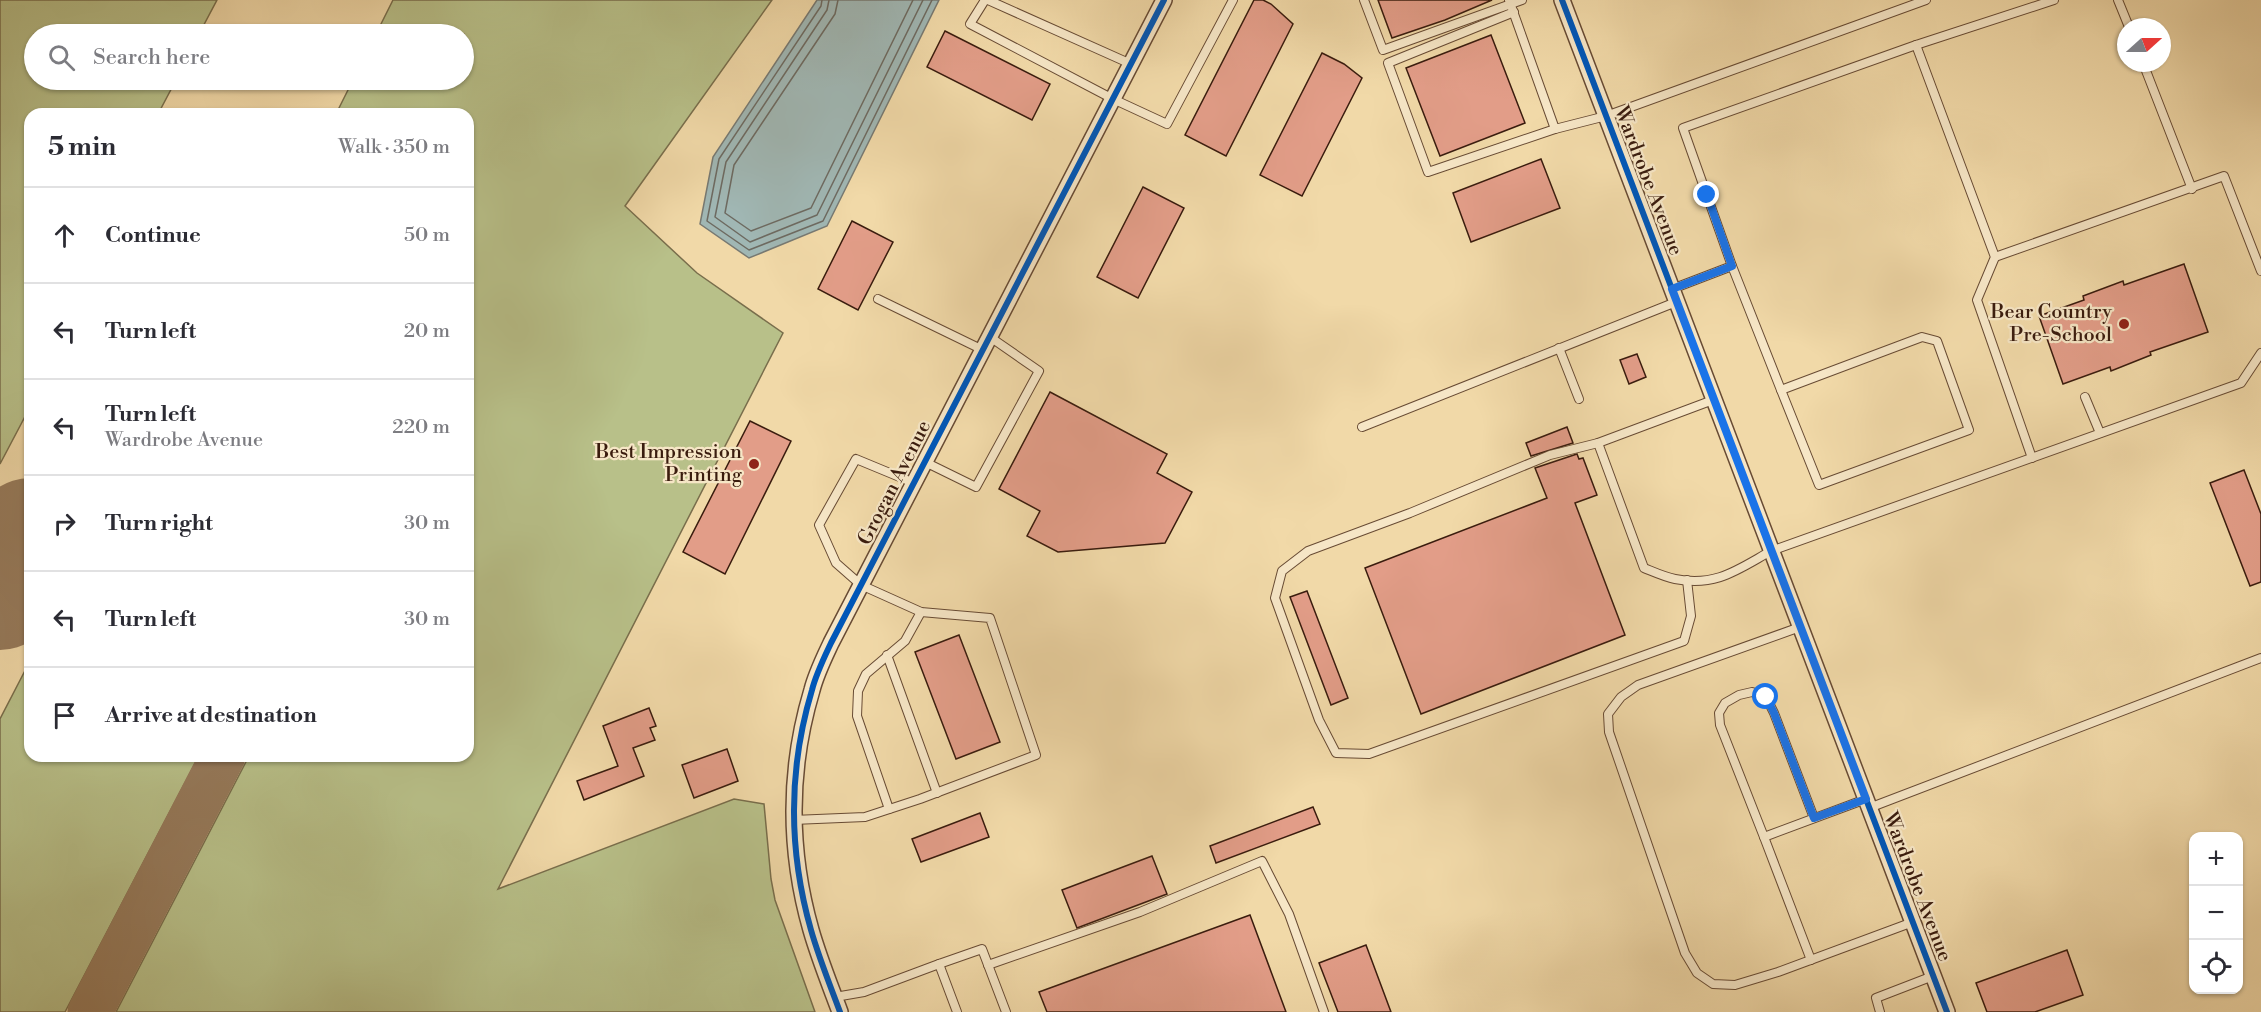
<!DOCTYPE html>
<html lang="en">
<head>
<meta charset="utf-8">
<style>
	:root { --surface:#fff; --page:#f7f7f7; --text:#2b2b33; --muted:#7c7c81; --line:#e1e1e2 }
	body { margin:0; font-family:"Libre Bodoni",serif; background:var(--page); color:var(--text) }
	.controls { position:absolute; right:18px; bottom:18px; display:grid; overflow:hidden; border-radius:12px; box-shadow:0 2px 4px #0004 }
	.controls button { width:54px; height:54px; display:grid; place-items:center; padding:0; border:0; border-bottom:2px solid var(--line); background:var(--surface); color:var(--text); font:30px sans-serif }
	.compass { position:absolute; left:2117px; top:18px; width:54px; height:54px; border-radius:50%; background:var(--surface); box-shadow:0 2px 4px #0004; rotate:69deg }
	.stop { position:absolute; width:18px; height:18px; margin:-14px; border:4px solid #1a73e8; border-radius:50%; background:#fff }
	.stop.end { background:#1a73e8; border-color:#fff; box-shadow:0 2px 6px #0008 }
	.list { margin:0; padding:0; list-style:none }
	h2 { display:flex; justify-content:space-between; align-items:center; height:78px; margin:0; padding:0 24px; font-size:26px }
	h2 small { font-size:20px; font-weight:400; color:var(--muted) }
	.list li { display:grid; grid-template-columns:39px 1fr auto; gap:18px; align-items:center; box-sizing:border-box; height:96px; padding:0 24px; border-top:2px solid var(--line) }
	.list b { display:block; font-size:22px; white-space:nowrap }
	.list p { margin:0; font-size:20px; white-space:nowrap; color:var(--muted) }
	.list em { font-size:20px; font-style:normal; color:var(--muted) }
	.icon { flex:none; width:33px; height:33px; fill:none; stroke:currentColor; stroke-width:2; stroke-linecap:round; stroke-linejoin:round }
	.map { position:relative; flex:none; width:2261px; height:1012px; overflow:hidden }
	.search { position:absolute; background:var(--surface); box-shadow:0 2px 4px #0004; left:24px; top:24px; width:450px; height:66px; display:flex; align-items:center; gap:15px; box-sizing:border-box; padding:0 21px; border-radius:33px; color:var(--muted); font-size:22px }
	.panel { position:absolute; background:var(--surface); box-shadow:0 2px 4px #0004; left:24px; top:108px; width:450px; height:654px; border-radius:18px }
	.map>svg:first-child { display:block }
	.green { fill:#b8c089; stroke:#796e4c; stroke-width:1.5 }
	.water { fill:#a0b7b4; stroke:#777972; stroke-width:1.5 }
	.lines { fill:none; stroke-linecap:round; stroke-linejoin:round }
	.shore { stroke:#6d6a61; stroke-width:1.5 }
	.taxiway { stroke:#967a5b; stroke-width:45 }
	.runway { stroke:#967a5b; stroke-width:114 }
	.building { fill:#e29d88; stroke:#3a1c0e; stroke-width:1.5 }
	.service-casing { stroke:#684b34; stroke-width:10 }
	.minor-casing { stroke:#684b34; stroke-width:18 }
	.service { stroke:#f6e6c6; stroke-width:8 }
	.minor { stroke:#f6e6c6; stroke-width:15 }
	.cycleway-casing { stroke:#f6e6c6; stroke-width:10 }
	.cycleway { stroke:#0057b8; stroke-width:6 }
	.route { stroke:#1a73e8; stroke-width:8 }
	.poi-dot { fill:#8f2418; stroke:#f6e6c6; stroke-width:2 }
	.labels { text-anchor:middle; dominant-baseline:central; stroke-width:4.5; stroke-linejoin:round; paint-order:stroke }
	.street-label { font-size:20px; fill:#3a1c0e; stroke:#f6e6c6 }
	.poi-label { font-size:20px; fill:#3a1c0e; stroke:#f6e6c6; text-anchor:end }
</style>
</head>
<body>
<div class="map">
<svg width="2261" height="1012" viewBox="0 0 2261 1012">
	<rect width="100%" height="100%" fill="#f1d9a8"/>
	<filter id="stains"><feTurbulence type="fractalNoise" baseFrequency=".00333" numOctaves="4"/><feColorMatrix values="0 0 0 0 .2 0 0 0 0 .09 0 0 0 0 .02 0 0 0 .5 -.17"/></filter>
	<radialGradient id="worn" r=".72"><stop offset=".6" stop-color="#630" stop-opacity="0"/><stop offset="1" stop-color="#630" stop-opacity=".3"/></radialGradient>
	<g class="green">
		<polygon points="0,0 217,0 199,34 34,34 34,80 176,80 158,114 30,114 30,407 0,464"/>
		<polygon points="393,0 772,0 625,206 697,273 783,333 498,889 734,799 764,804 771,879 775,900 815,1012 116,1012 249,756 468,756 468,114 336,114 353,80 464,80 464,34 376,34"/>
		<polygon points="30,661 30,756 199,756 65,1012 0,1012 0,719"/>
	</g>
	<polygon class="water" points="817,0 939,0 827,226 749,258 700,224 713,157"/>
	<g class="lines">
		<g class="shore">
			<polyline points="822,0 821,6 719,159 707,221 749,250 823,221 932,0"/>
			<polyline points="829,0 827,10 726,162 715,217 750,242 817,215 923,0"/>
			<polyline points="838,0 835,14 734,165 725,213 751,231 811,208 913,0"/>
		</g>
		<polyline class="taxiway" points="90,1012 223,756"/>
		<polyline class="runway" points="0,593 30,535"/>
	</g>
	<g class="building">
		<polygon points="1254,0 1263,0 1271,4 1293,24 1226,156 1185,135"/>
		<polygon points="1378,0 1492,0 1445,20 1392,38"/>
		<polygon points="945,31 1050,84 1032,120 927,67"/>
		<polygon points="1491,35 1525,123 1440,156 1406,68"/>
		<polygon points="1322,53 1344,64 1362,78 1302,196 1260,175"/>
		<polygon points="1541,159 1560,208 1471,242 1453,193"/>
		<polygon points="1143,187 1184,208 1138,298 1097,277"/>
		<polygon points="852,221 893,242 858,310 818,289"/>
		<polygon points="2184,264 2208,332 2150,352 2151,355 2111,371 2110,367 2063,384 2039,316 2084,300 2083,296 2123,281 2124,285"/>
		<polygon points="1637,354 1646,377 1629,384 1620,360"/>
		<polygon points="1050,392 1167,454 1157,473 1192,492 1165,543 1058,552 1027,536 1040,511 999,489"/>
		<polygon points="750,421 791,441 725,574 683,552"/>
		<polygon points="1567,427 1573,443 1531,456 1526,443"/>
		<polygon points="1577,454 1579,459 1583,458 1597,495 1575,503 1625,635 1421,714 1365,568 1547,498 1535,468"/>
		<polygon points="2244,470 2261,514 2261,582 2250,586 2210,483"/>
		<polygon points="1307,591 1348,698 1331,705 1290,597"/>
		<polygon points="959,635 1000,742 956,759 915,652"/>
		<polygon points="649,708 656,726 650,728 655,740 633,748 644,776 584,800 577,781 618,766 603,726"/>
		<polygon points="727,749 738,781 694,798 682,765"/>
		<polygon points="1313,807 1320,824 1216,863 1210,846"/>
		<polygon points="980,813 989,837 921,862 912,839"/>
		<polygon points="1152,856 1167,894 1077,928 1062,890"/>
		<polygon points="1250,915 1286,1012 1047,1012 1039,992"/>
		<polygon points="1366,945 1391,1012 1338,1012 1319,963"/>
		<polygon points="2067,950 2083,995 2035,1012 1987,1012 1976,983"/>
	</g>
	<g class="lines">
		<defs>
			<g id="service">
				<polyline points="985,0 970,24 1113,99 1167,124 1233,0"/>
				<polyline points="988,0 1131,64"/>
				<polyline points="1364,0 1383,50 1522,0"/>
				<polyline points="1509,0 1555,129 1606,116 1926,0"/>
				<polyline points="2118,0 2129,27"/>
				<polyline points="1514,12 1388,63 1428,172 1555,129"/>
				<polyline points="1916,45 1995,257 1977,300 2032,458"/>
				<polyline points="2143,63 2192,189"/>
				<polyline points="1995,257 2224,176 2261,271"/>
				<polyline points="1672,289 1732,266"/>
				<polyline points="878,299 983,350"/>
				<polygon points="1922,337 1937,341 1969,430 1819,485 1781,390"/>
				<polyline points="1559,348 1579,399"/>
				<polyline points="1781,390 1732,266 1683,128 1916,45 2054,0"/>
				<polyline points="2085,397 2100,433"/>
				<path d="M1713 400 1598 443 1644 568C1654 572 1665 577 1675 579 1716 587 1737 570 1771 551L2241 383 2261 353"/>
				<polyline points="1362,427 1676,302"/>
				<polyline points="1598,443 1550,455 1410,513 1308,551 1282,571 1275,598 1319,720 1336,753 1369,754 1684,641 1691,616 1687,580"/>
				<polyline points="925,462 976,487 1039,371 990,337"/>
				<polyline points="1800,627 1638,685 1621,697 1608,714 1609,732 1685,953 1697,973 1713,984 1735,985 1778,972 1913,922"/>
				<polyline points="887,655 937,793"/>
				<polyline points="1869,808 2261,658"/>
				<polyline points="889,809 857,716 858,691 866,674 905,641 921,612"/>
				<polyline points="793,820 865,817 920,799 1036,755 990,618 921,612 861,585 836,563 819,525 856,459 914,483"/>
				<polyline points="1764,837 1720,725 1719,713 1725,703 1739,695 1752,692 1766,697 1774,713 1814,818"/>
				<polyline points="1811,960 1764,837 1866,799"/>
				<polyline points="939,964 982,949 1006,1012"/>
				<polyline points="988,965 1140,912 1262,861 1289,914 1324,1012"/>
				<polyline points="835,997 864,992 939,964 957,1012"/>
				<polyline points="1880,1012 1876,998 1933,976"/>
			</g>
			<g id="minor">
				<polyline points="1562,0 1947,1012"/>
				<path d="M840 1012C830 985 819 958 811 930 788 849 788 770 812 690 816 674 824 658 831 643L1164 0"/>
			</g>
		</defs>
		<use href="#service" class="service-casing"/>
		<use href="#minor" class="minor-casing"/>
		<use href="#service" class="service"/>
		<use href="#minor" class="minor"/>
		<defs>
			<g id="cycleway">
				<polyline points="1562,0 1947,1012"/>
				<path d="M840 1012C830 985 819 958 811 930 788 849 788 770 812 690 816 674 824 658 831 643L1164 0"/>
			</g>
		</defs>
		<use href="#cycleway" class="cycleway-casing"/>
		<use href="#cycleway" class="cycleway"/>
	</g>
	<g class="lines">
		<polyline class="route" points="1707,195 1732,266 1672,289 1866,799 1814,818 1774,713 1766,697"/>
	</g>
	<g class="poi-dot">
		<circle cx="2124" cy="324" r="6"/>
		<circle cx="754" cy="464" r="6"/>
	</g>
	<g class="labels">
		<g class="street-label">
			<text transform="translate(1648 181) rotate(69)">Wardrobe Avenue</text>
			<text transform="translate(895 483) rotate(-63)">Grogan Avenue</text>
			<text transform="translate(1917 887) rotate(69)">Wardrobe Avenue</text>
		</g>
		<g class="poi-label">
			<text x="2112" y="312">Bear Country<tspan x="2112" dy="23">Pre-School</tspan></text>
			<text x="742" y="452">Best Impression<tspan x="742" dy="23">Printing</tspan></text>
		</g>
	</g>
	<rect width="100%" height="100%" filter="url(#stains)"/>
	<rect width="100%" height="100%" fill="url(#worn)"/>
</svg>
<div class="controls">
<button>+</button>
<button>−</button>
<button><svg class="icon" aria-label="locate" viewBox="0 0 24 24"><circle cx="12" cy="12" r="6"/><path d="M12 2v4M12 18v4M2 12h4M18 12h4"/></svg></button>
</div>
<svg class="compass" viewBox="-18 -18 36 36"><path d="M0-13l5 13h-10z" fill="#e53935"/><path d="M0 13l5-13h-10z" fill="#7c7c81"/></svg>
<div class="stop" style="left:1766px;top:697px"></div>
<div class="stop end" style="left:1707px;top:195px"></div>
<div class="search"><svg class="icon" aria-label="search" viewBox="0 0 24 24"><circle cx="10" cy="10" r="6"/><path d="M15 15l6 6"/></svg>Search here</div>
<section class="panel">
<h2>5 min<small>Walk · 350 m</small></h2>
<ul class="list">
<li><svg class="icon" aria-label="ahead" viewBox="0 0 24 24"><path d="M12 20V5M6 11l6-6 6 6"/></svg><div><b>Continue</b></div><em>50 m</em></li>
<li><svg class="icon" aria-label="left" viewBox="0 0 24 24"><path d="M17 20v-9H6M10 6l-5 5 5 5"/></svg><div><b>Turn left</b></div><em>20 m</em></li>
<li><svg class="icon" aria-label="left" viewBox="0 0 24 24"><path d="M17 20v-9H6M10 6l-5 5 5 5"/></svg><div><b>Turn left</b><p>Wardrobe Avenue</p></div><em>220 m</em></li>
<li><svg class="icon" aria-label="right" viewBox="0 0 24 24"><path d="M7 20v-9h11M14 6l5 5-5 5"/></svg><div><b>Turn right</b></div><em>30 m</em></li>
<li><svg class="icon" aria-label="left" viewBox="0 0 24 24"><path d="M17 20v-9H6M10 6l-5 5 5 5"/></svg><div><b>Turn left</b></div><em>30 m</em></li>
<li><svg class="icon" aria-label="arrive" viewBox="0 0 24 24"><path d="M6 21V4h12l-3 4 3 4H6"/></svg><div><b>Arrive at destination</b></div></li>
</ul>
</section>
</div>
</body>
</html>
